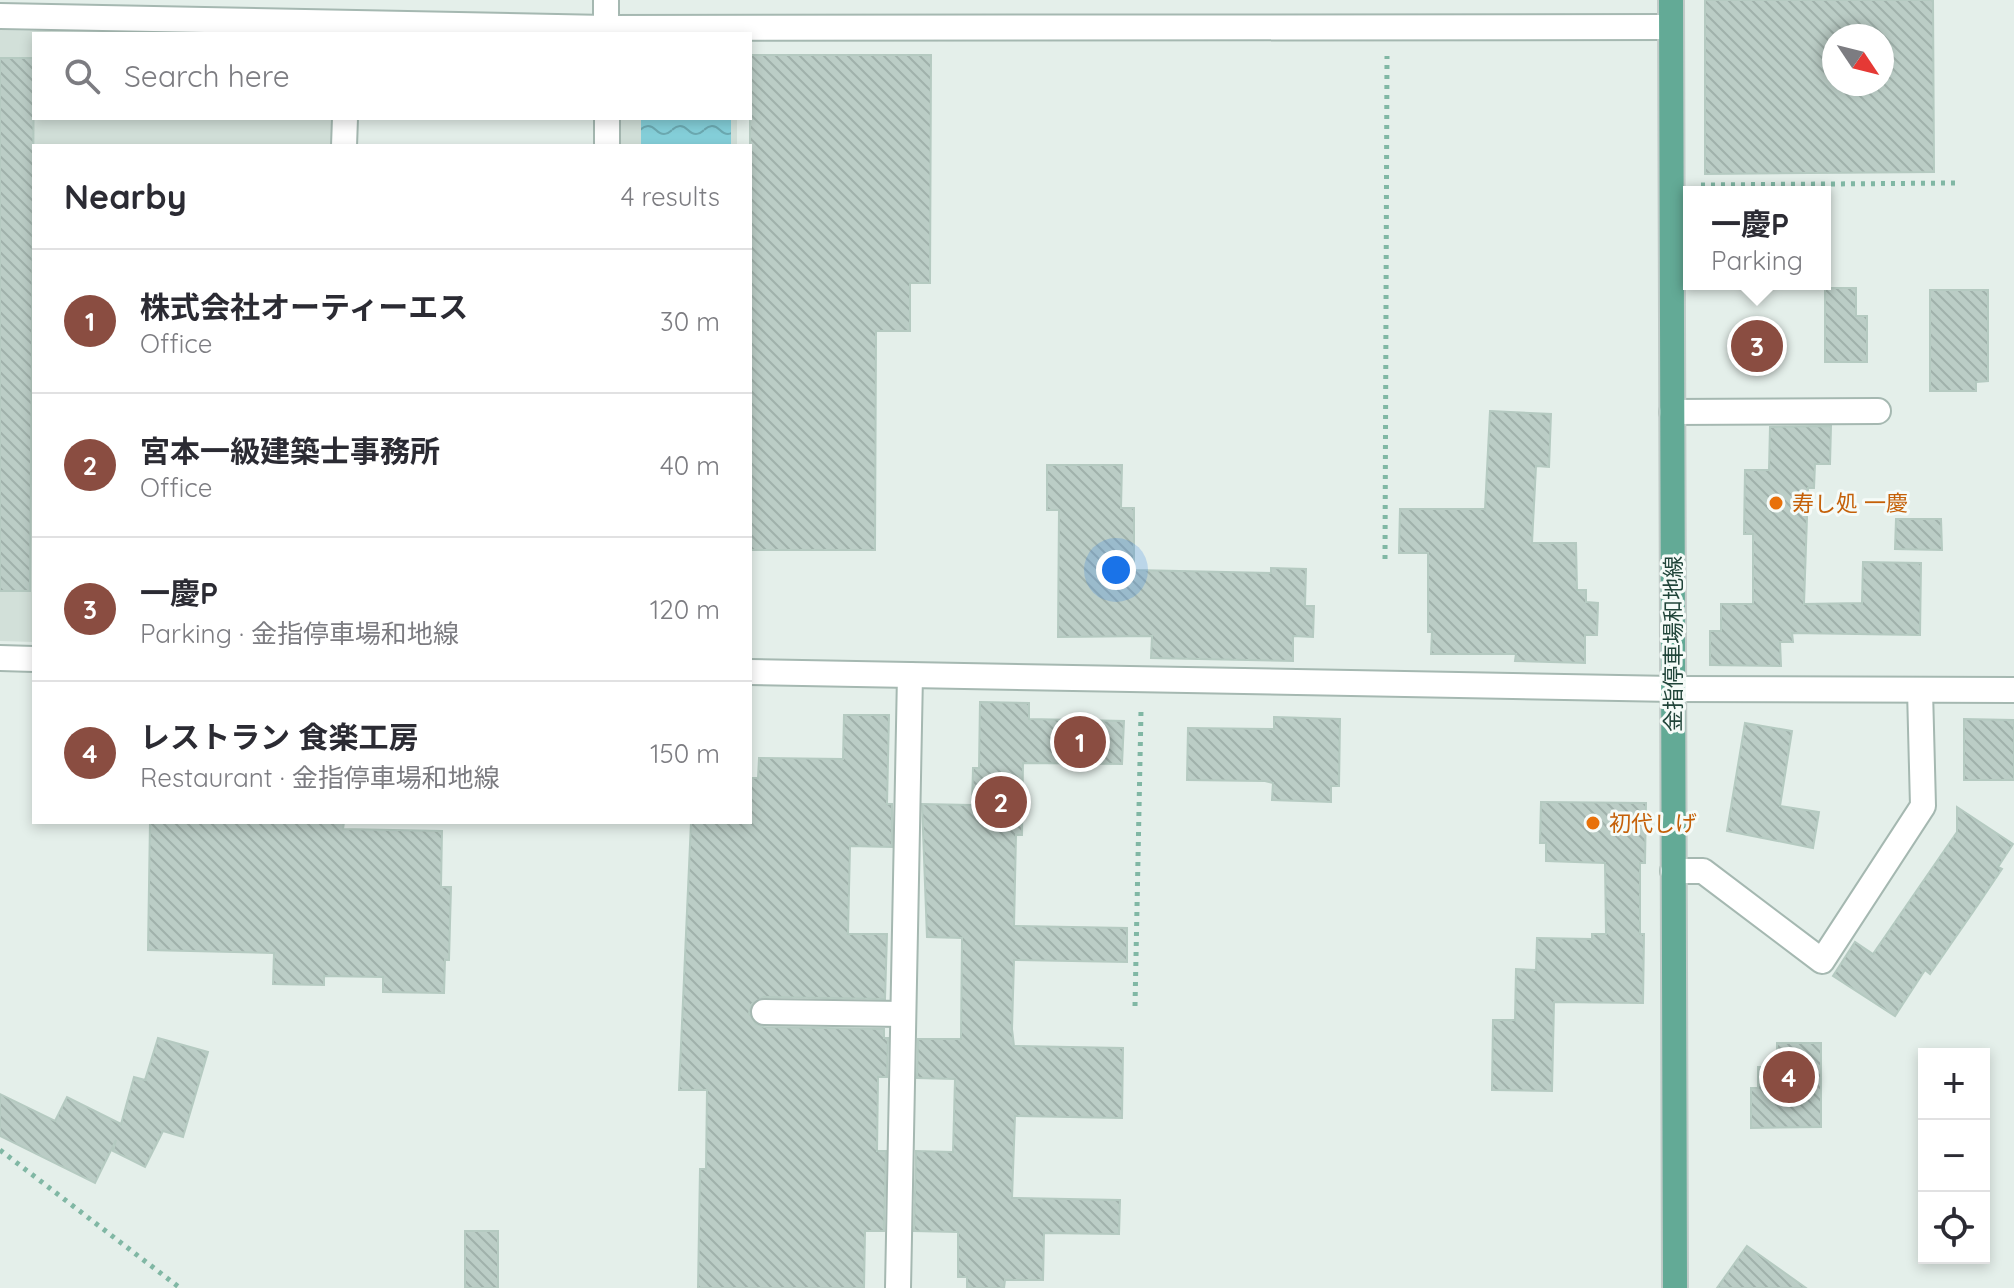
<!DOCTYPE html>
<html lang="en">
<head>
<meta charset="utf-8">
<style>
	:root { --surface:#fff; --page:#f7f7f7; --text:#2b2b33; --muted:#7c7c81; --line:#e1e1e2; --accent:#8a4d41 }
	body { margin:0; font-family:Quicksand,"Noto Sans JP",sans-serif; background:var(--page); color:var(--text) }
	.controls { position:absolute; right:24px; bottom:24px; display:grid; overflow:hidden; border-radius:0px; box-shadow:0 4px 12px #0003 }
	.controls button { width:72px; height:72px; display:grid; place-items:center; padding:0; border:0; border-bottom:2px solid var(--line); background:var(--surface); color:var(--text); font:40px sans-serif }
	.compass { position:absolute; left:1822px; top:24px; width:72px; height:72px; border-radius:50%; background:var(--surface); box-shadow:0 4px 12px #0003; rotate:125deg }
	.you { position:absolute; left:1116px; top:570px; width:28px; height:28px; margin:-20px; border:6px solid #fff; border-radius:50%; background:#1a73e8; box-shadow:0 0 0 12px #1a73e833 }
	.badge { display:grid; place-items:center; width:52px; height:52px; border-radius:50%; background:var(--accent); color:#fff; font-size:26px; font-weight:700 }
	.pin { position:absolute; translate:-50% -50%; border:4px solid #fff; box-shadow:0 2px 8px #0006 }
	.popup { position:absolute; left:1683px; top:186px; width:148px; height:104px; box-sizing:border-box; display:grid; place-content:center; border-radius:0px; background:var(--surface); filter:drop-shadow(0 2px 6px #0005); font-size:26px; white-space:nowrap; color:var(--muted) }
	.popup b { font-size:30px; color:var(--text) }
	.popup::after { content:''; position:absolute; left:50%; top:100%; margin-left:-16px; border:16px solid transparent; border-top-color:var(--surface) }
	.list { margin:0; padding:0; list-style:none }
	h2 { display:flex; justify-content:space-between; align-items:center; height:104px; margin:0; padding:0 32px; font-size:34px }
	h2 small { font-size:26px; font-weight:400; color:var(--muted) }
	.list li { display:grid; grid-template-columns:52px 1fr auto; gap:24px; align-items:center; box-sizing:border-box; height:144px; padding:0 32px; border-top:2px solid var(--line) }
	.list b { display:block; font-size:30px; white-space:nowrap }
	.list p { margin:0; font-size:26px; white-space:nowrap; color:var(--muted) }
	.list em { font-size:26px; font-style:normal; color:var(--muted) }
	.icon { flex:none; width:44px; height:44px; fill:none; stroke:currentColor; stroke-width:2; stroke-linecap:round; stroke-linejoin:round }
	.map { position:relative; flex:none; width:2014px; height:1288px; overflow:hidden }
	.search { position:absolute; background:var(--surface); box-shadow:0 4px 12px #0003; left:32px; top:32px; width:720px; height:88px; display:flex; align-items:center; gap:20px; box-sizing:border-box; padding:0 28px; border-radius:0px; color:var(--muted); font-size:30px }
	.panel { position:absolute; background:var(--surface); box-shadow:0 4px 12px #0003; left:32px; top:144px; width:720px; height:680px; border-radius:0px }
	.map>svg:first-child { display:block }
	.built { fill:#d2e0d9 }
	.water { fill:url(#water-waves) }
	.building { fill:url(#building-back-hatch); stroke:#b5cac1; stroke-width:2; fill-rule:evenodd }
	.lines { fill:none; stroke-linecap:round; stroke-linejoin:round }
	.minor-casing { stroke:#a5b8b1; stroke-width:28 }
	.major-casing { stroke:#c1cbc8; stroke-width:28 }
	.path { stroke:#80b7a4; stroke-width:5; stroke-dasharray:4 6; stroke-linecap:butt }
	.minor { stroke:#fff; stroke-width:24 }
	.major { stroke:#63aa96; stroke-width:24 }
	.food-dot { fill:#e8710a; stroke:#f5fbf8; stroke-width:3 }
	.labels { text-anchor:middle; dominant-baseline:central; stroke-width:6; stroke-linejoin:round; paint-order:stroke }
	.food-label { font-size:22px; fill:#c56008; stroke:#f5fbf8; text-anchor:start }
	.street-label { font-size:22px; fill:#204439; stroke:#f5fbf8 }
</style>
</head>
<body>
<div class="map">
<svg width="2014" height="1288" viewBox="0 0 2014 1288">
	<defs>
		<pattern id="water-waves" width="16" height="10" patternUnits="userSpaceOnUse" patternTransform="scale(2)"><rect width="16" height="10" fill="#85d0da"/><path d="M0 5q4-4 8 0t8 0" fill="none" stroke="#6caab2"/></pattern>
		<pattern id="building-back-hatch" width="6" height="6" patternUnits="userSpaceOnUse" patternTransform="scale(2)"><rect width="6" height="6" fill="#bbcdc6"/><path d="M-1 5l2 2M0 0l6 6M5-1l2 2" fill="none" stroke="#a0b1ab"/></pattern>
	</defs>
	<rect width="100%" height="100%" fill="#e4efea"/>
	<g class="built">
		<polygon points="0,30 193,34 34,34 34,118 334,118 332,146 34,146 34,642 0,641"/>
		<rect x="621" y="118" width="116" height="28"/>
	</g>
	<rect class="water" x="641" y="118" width="90" height="28"/>
	<g class="building">
		<path d="M1705 0H1933L1934 172 1705 174ZM1834 36H1882V84H1834Z"/>
		<polygon points="750,55 931,55 930,283 910,283 910,331 876,331 875,550 750,550"/>
		<polygon points="0,58 34,58 30,591 0,591"/>
		<polygon points="1825,288 1856,288 1856,316 1867,316 1867,362 1825,362"/>
		<polygon points="1930,290 1988,290 1988,381 1976,382 1976,391 1930,391"/>
		<polygon points="1490,411 1551,414 1549,467 1536,466 1532,543 1576,543 1577,590 1586,590 1586,602 1598,603 1597,635 1585,635 1585,663 1515,661 1516,654 1431,654 1432,632 1428,632 1428,553 1399,553 1400,509 1485,509"/>
		<polygon points="1831,426 1830,464 1815,464 1814,488 1808,488 1804,604 1862,603 1863,562 1921,563 1920,635 1792,633 1793,642 1780,642 1781,666 1710,665 1710,631 1721,631 1721,604 1753,604 1753,534 1744,534 1745,470 1769,470 1770,427"/>
		<polygon points="1047,465 1122,465 1121,508 1134,508 1134,570 1271,573 1271,568 1306,569 1305,606 1314,606 1313,637 1293,636 1293,661 1151,658 1152,636 1058,637 1059,510 1047,510"/>
		<polygon points="1896,519 1941,519 1942,550 1895,549"/>
		<polygon points="980,702 1029,703 1029,719 1124,721 1122,764 1023,763 1022,835 1016,835 1014,926 1127,928 1127,962 1014,960 1012,1029 1014,1046 1123,1048 1122,1118 1015,1116 1012,1198 1120,1200 1119,1234 1044,1233 1043,1280 1005,1280 1004,1288 967,1288 967,1277 958,1277 958,1232 914,1231 916,1151 953,1152 955,1079 917,1078 918,1039 961,1039 962,938 927,937 922,804 972,805 973,768 979,768"/>
		<polygon points="844,715 889,715 887,804 892,804 892,847 850,846 848,934 887,934 885,999 764,997 752,1004 749,1013 756,1024 764,1027 884,1029 884,1038 888,1038 887,1077 878,1077 877,1151 886,1151 884,1231 865,1231 864,1288 698,1288 700,1169 706,1169 707,1090 679,1090 691,822 750,822 750,778 758,778 759,758 843,759"/>
		<polygon points="1274,717 1340,719 1339,786 1331,786 1331,802 1272,800 1273,783 1265,781 1187,780 1188,728 1274,729"/>
		<polygon points="1964,719 2014,720 2014,780 1964,780"/>
		<polygon points="1745,723 1792,731 1780,806 1819,812 1813,848 1727,831"/>
		<polygon points="1541,802 1646,803 1645,863 1640,863 1640,934 1644,934 1643,1003 1554,1002 1552,1091 1492,1090 1493,1020 1515,1020 1516,969 1536,970 1537,938 1592,939 1592,934 1606,934 1605,863 1546,861 1546,843 1540,843"/>
		<polygon points="1957,807 2013,844 1998,867 2002,869 1973,912 1930,974 1925,970 1895,1016 1833,976 1855,942 1873,954 1957,832"/>
		<polygon points="150,822 344,822 343,829 442,831 441,887 451,887 449,960 445,960 444,993 383,992 383,977 324,976 324,985 273,984 274,953 148,950"/>
		<polygon points="158,1038 208,1052 183,1137 163,1131 145,1167 113,1151 116,1140 95,1183 0,1136 0,1094 55,1121 67,1097 121,1124 134,1077 145,1080"/>
		<polygon points="1777,1043 1821,1043 1821,1127 1751,1128 1751,1088 1758,1088 1758,1067 1777,1067"/>
		<rect x="465" y="1231" width="33" height="57"/>
		<polygon points="1747,1246 1806,1288 1717,1288"/>
	</g>
	<g class="lines">
		<defs>
			<g id="minor">
				<polyline points="606,0 606,34"/>
				<polyline points="0,16 606,28 1671,27"/>
				<polyline points="607,118 607,146"/>
				<polyline points="344,146 345,118"/>
				<polyline points="1672,412 1878,411"/>
				<polyline points="0,658 34,659"/>
				<polyline points="750,672 1673,689 2014,690"/>
				<polyline points="1673,871 1703,871 1822,961 1923,806 1920,690"/>
				<polyline points="764,1012 903,1014"/>
				<polyline points="898,1288 910,675"/>
			</g>
			<polyline id="major" points="1671,0 1675,1288"/>
		</defs>
		<use href="#minor" class="minor-casing"/>
		<use href="#major" class="major-casing"/>
		<g class="path">
			<polyline points="1701,185 1956,183"/>
			<polyline points="1385,559 1387,56"/>
			<polyline points="1135,1006 1141,711"/>
			<polyline points="0,1150 180,1288"/>
		</g>
		<use href="#minor" class="minor"/>
		<use href="#major" class="major"/>
	</g>
	<g class="food-dot">
		<circle cx="1776" cy="503" r="8"/>
		<circle cx="1593" cy="823" r="8"/>
	</g>
	<g class="labels">
		<g class="food-label">
			<text x="1792" y="503">寿し処 一慶</text>
			<text x="1609" y="823">初代しげ</text>
		</g>
		<g class="street-label">
			<text transform="translate(1673 644) rotate(-90)">金指停車場和地線</text>
		</g>
	</g>
</svg>
<div class="controls">
<button>+</button>
<button>−</button>
<button><svg class="icon" aria-label="locate" viewBox="0 0 24 24"><circle cx="12" cy="12" r="6"/><path d="M12 2v4M12 18v4M2 12h4M18 12h4"/></svg></button>
</div>
<svg class="compass" viewBox="-18 -18 36 36"><path d="M0-13l5 13h-10z" fill="#e53935"/><path d="M0 13l5-13h-10z" fill="#7c7c81"/></svg>
<div class="you"></div>
<div class="pin badge" style="left:1080px;top:742px">1</div>
<div class="pin badge" style="left:1001px;top:802px">2</div>
<div class="pin badge" style="left:1757px;top:346px">3</div>
<div class="popup"><b>一慶P</b>Parking</div>
<div class="pin badge" style="left:1789px;top:1077px">4</div>
<div class="search"><svg class="icon" aria-label="search" viewBox="0 0 24 24"><circle cx="10" cy="10" r="6"/><path d="M15 15l6 6"/></svg>Search here</div>
<section class="panel">
<h2>Nearby<small>4 results</small></h2>
<ul class="list">
<li><span class="badge">1</span><div><b>株式会社オーティーエス</b><p>Office</p></div><em>30 m</em></li>
<li><span class="badge">2</span><div><b>宮本一級建築士事務所</b><p>Office</p></div><em>40 m</em></li>
<li><span class="badge">3</span><div><b>一慶P</b><p>Parking · 金指停車場和地線</p></div><em>120 m</em></li>
<li><span class="badge">4</span><div><b>レストラン 食楽工房</b><p>Restaurant · 金指停車場和地線</p></div><em>150 m</em></li>
</ul>
</section>
</div>
</body>
</html>
